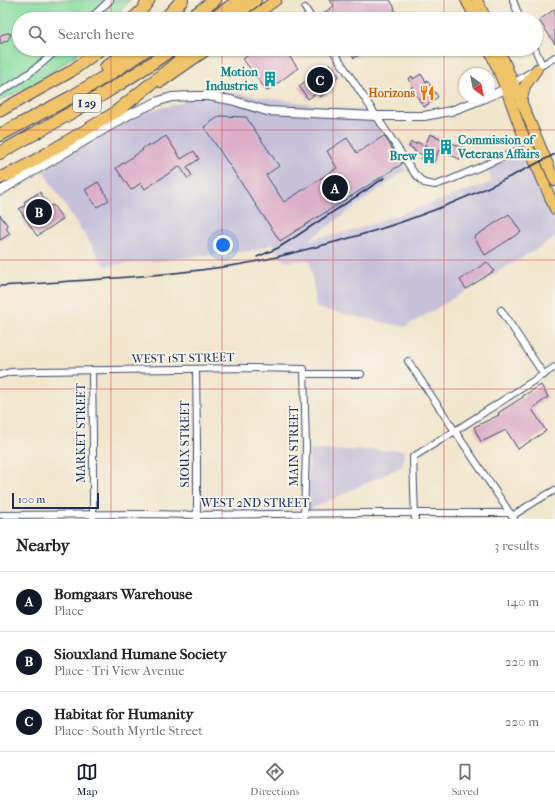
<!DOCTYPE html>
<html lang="en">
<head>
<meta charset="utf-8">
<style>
	:root { --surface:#fff; --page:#f6f6f6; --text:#222; --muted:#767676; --line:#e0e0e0; --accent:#111827 }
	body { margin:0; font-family:"IM FELL French Canon",serif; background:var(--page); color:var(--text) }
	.compass { position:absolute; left:459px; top:68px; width:36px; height:36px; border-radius:50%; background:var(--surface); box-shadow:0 1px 3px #0004; rotate:147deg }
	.scale { position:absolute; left:12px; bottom:10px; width:87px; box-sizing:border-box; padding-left:4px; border:2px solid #1b2f5e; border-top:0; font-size:11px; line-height:14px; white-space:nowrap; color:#1b2f5e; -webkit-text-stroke:3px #f7f3e8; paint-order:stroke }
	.you { position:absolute; left:223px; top:245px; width:14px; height:14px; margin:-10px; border:3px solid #fff; border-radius:50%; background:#1a73e8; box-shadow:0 0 0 6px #1a73e833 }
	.badge { display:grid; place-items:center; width:26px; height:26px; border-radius:50%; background:var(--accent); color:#fff; font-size:13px; font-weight:700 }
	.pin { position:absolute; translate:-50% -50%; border:2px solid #fff; box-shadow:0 1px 4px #0006 }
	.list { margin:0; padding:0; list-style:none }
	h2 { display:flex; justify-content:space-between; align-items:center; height:52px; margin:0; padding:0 16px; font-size:17px }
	h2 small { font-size:13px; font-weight:400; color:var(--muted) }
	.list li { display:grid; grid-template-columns:26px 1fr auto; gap:12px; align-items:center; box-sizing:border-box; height:60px; padding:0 16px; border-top:1px solid var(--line) }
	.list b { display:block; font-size:15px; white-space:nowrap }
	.list p { margin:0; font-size:13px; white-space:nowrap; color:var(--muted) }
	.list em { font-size:13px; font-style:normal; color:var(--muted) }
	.icon { flex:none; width:22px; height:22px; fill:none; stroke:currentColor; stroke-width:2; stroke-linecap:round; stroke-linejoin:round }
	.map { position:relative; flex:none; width:555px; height:519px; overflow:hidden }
	.search { position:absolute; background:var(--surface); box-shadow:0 1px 3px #0004; left:12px; right:12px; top:12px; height:44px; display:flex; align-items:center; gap:10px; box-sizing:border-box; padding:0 14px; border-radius:22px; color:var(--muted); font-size:15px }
	.sheet { height:232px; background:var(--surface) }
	nav { display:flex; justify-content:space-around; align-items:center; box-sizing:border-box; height:56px; border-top:1px solid var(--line); background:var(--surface); font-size:11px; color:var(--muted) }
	nav a { display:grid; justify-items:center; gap:2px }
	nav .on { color:var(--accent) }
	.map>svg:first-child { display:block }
	.industrial { fill:#c6c0d9 }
	.green { fill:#87dda1; stroke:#518680 }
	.building { fill:#dcaec8 }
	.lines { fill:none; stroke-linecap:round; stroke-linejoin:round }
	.minor-casing { stroke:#3b4a6e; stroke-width:8 }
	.tertiary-casing { stroke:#3b4a6e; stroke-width:10 }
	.primary-casing { stroke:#3b4a6e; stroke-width:12 }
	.trunk-casing { stroke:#3b4a6e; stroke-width:13 }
	.motorway-casing { stroke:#3b4a6e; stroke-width:14 }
	.minor { stroke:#fff; stroke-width:6 }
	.tertiary { stroke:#fff; stroke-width:8 }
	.primary { stroke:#f1c369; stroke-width:10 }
	.trunk { stroke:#f1c369; stroke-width:11 }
	.motorway { stroke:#f1c369; stroke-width:12 }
	.rail { stroke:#1b2f5e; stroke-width:1.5 }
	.grid { fill:none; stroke:#d1495b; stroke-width:1; stroke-opacity:0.55 }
	.labels { text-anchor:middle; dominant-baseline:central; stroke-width:4; stroke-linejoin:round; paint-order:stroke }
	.shield { fill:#f7f3e8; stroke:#5d6a87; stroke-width:1 }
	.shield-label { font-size:11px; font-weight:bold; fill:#1b2f5e }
	.culture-label { font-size:12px; font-weight:bold; fill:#0d838f; stroke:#f7f3e8; text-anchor:end }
	.food-label { font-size:12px; font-weight:bold; fill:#c56008; stroke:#f7f3e8; text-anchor:end }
	.street-label { font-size:12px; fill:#1b2f5e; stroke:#f7f3e8 }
</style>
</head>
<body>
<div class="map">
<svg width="555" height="519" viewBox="0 0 555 519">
	<rect width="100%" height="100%" fill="#f7f3e8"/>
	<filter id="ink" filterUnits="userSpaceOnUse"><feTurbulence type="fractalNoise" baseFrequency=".025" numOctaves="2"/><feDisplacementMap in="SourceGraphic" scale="8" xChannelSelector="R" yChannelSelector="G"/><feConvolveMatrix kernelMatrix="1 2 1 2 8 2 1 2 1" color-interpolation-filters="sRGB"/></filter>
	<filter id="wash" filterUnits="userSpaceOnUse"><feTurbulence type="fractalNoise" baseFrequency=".012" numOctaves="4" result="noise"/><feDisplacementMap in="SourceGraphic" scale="16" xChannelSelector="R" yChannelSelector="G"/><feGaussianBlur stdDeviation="0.9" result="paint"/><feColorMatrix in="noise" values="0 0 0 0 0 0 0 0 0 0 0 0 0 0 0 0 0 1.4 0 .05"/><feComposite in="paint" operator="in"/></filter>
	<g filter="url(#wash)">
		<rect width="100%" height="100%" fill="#f1e5cc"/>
		<g class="industrial">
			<polygon points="204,89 367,112 406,170 309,240 351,231 492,182 483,159 522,143 555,222 555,238 405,327 316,308 310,260 284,262 273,243 259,249 243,252 105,266 42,170 140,113 182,103 192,92"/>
			<polygon points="309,450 404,450 403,466 308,510"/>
		</g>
		<polygon class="green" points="0,0 130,0 114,19 19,19 19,49 83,49 39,81 0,101"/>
		<g id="blocks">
			<g class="building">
				<polygon points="330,0 390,0 395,8 394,9 400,19 328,19 324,13 334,6"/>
				<polygon points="555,9 555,44 539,20"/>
				<polygon points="3,34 8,33 11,34 8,40 0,44 0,36"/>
				<polygon points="256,49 284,49 298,68 267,91 243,59"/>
				<polygon points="348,49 368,49 354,58"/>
				<polygon points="330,64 339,76 327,85 330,89 326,93 320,97 317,93 308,99 299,86"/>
				<polygon points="421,74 426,82 427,80 438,97 424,107 411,87 413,86 408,79 412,76 413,79"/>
				<polygon points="220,116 246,117 279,166 266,175 284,202 337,168 327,151 347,138 357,153 384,136 402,164 280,241 204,127"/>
				<polygon points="430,134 467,149 462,160 439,150 433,164 421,159 423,155 414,151 414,149 409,147 411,142 416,144 417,142 425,146"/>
				<polygon points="166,136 181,159 194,151 199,159 187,167 192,176 188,179 180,166 145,189 141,183 131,190 116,168 143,150 142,149 149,144 150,146"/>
				<polygon points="98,182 109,200 97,207 85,190"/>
				<polygon points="40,192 50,207 53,205 63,219 37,236 19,209 26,205 24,202"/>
				<polygon points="509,214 521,232 485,255 474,237"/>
				<polygon points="0,215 8,226 6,228 10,234 0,240"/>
				<polygon points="487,262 494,271 466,289 460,280"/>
				<polygon points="541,385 548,397 532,409 546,431 518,449 506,430 481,442 474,427 499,415 498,413 523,397 523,396"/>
			</g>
		</g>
	</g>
	<g filter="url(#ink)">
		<use href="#blocks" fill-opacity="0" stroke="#3b4a6e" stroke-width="1"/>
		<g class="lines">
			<defs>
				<g id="minor">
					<polyline points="513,0 520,19"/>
					<polyline points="305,8 312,19"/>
					<polyline points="90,19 110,0"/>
					<polyline points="332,49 414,173 424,183 435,185 450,180 517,151"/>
					<polyline points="535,49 542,65"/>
					<polyline points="513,83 555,57"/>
					<path d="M0 92C23 79 39 67 58 49"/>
					<polyline points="501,310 544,375"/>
					<polyline points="408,361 514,519"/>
					<polyline points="196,369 197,442 197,519"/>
					<polyline points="92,370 93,436 93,519"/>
					<polyline points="305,374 361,374"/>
					<polyline points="0,375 10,372 39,371 249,368 304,369 306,448 304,519"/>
					<polyline points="0,515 144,514 196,515 361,513 510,513"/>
					<polyline points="512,516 536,501 555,490"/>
					<polyline points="415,519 413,457 455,431 555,367"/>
				</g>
				<g id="tertiary">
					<polyline points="489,96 506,89 511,85"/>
					<polyline points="0,191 132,113 159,101 172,97 191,96 208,96 231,100 267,111 376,116 424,116 451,111 485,98"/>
				</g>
				<g id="primary">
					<polyline points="466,0 476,19"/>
					<polyline points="477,0 486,19"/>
					<polyline points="250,19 276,0"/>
					<polyline points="489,49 506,89 519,125 555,209"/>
					<polyline points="499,49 555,181"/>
					<polyline points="161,82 208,49"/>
					<polyline points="521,103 525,86 537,69"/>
				</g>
				<g id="trunk">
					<polyline points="132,19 142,10 149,0"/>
					<polyline points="0,111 70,72 101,49"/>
					<polyline points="12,174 116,112"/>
				</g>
				<g id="motorway">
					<polyline points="165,19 182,0"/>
					<polyline points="189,19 215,0"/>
					<polyline points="213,19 239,0"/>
					<polyline points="230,19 255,0"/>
					<polyline points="106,67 131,49"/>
					<polyline points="116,112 194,49"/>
					<polyline points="0,135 73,96 119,68 147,49"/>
					<path d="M0 153C58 120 118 88 172 49"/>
					<polyline points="0,178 19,170"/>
				</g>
			</defs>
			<use href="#minor" class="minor-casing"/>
			<use href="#tertiary" class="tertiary-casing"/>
			<use href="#primary" class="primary-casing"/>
			<use href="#trunk" class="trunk-casing"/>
			<use href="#motorway" class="motorway-casing"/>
			<use href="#minor" class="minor"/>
			<use href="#tertiary" class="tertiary"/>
			<use href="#primary" class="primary"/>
			<use href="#trunk" class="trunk"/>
			<use href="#motorway" class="motorway"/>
			<g class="rail">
				<polyline points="257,257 278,248 289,241 384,178"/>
				<path d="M0 286C81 280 163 277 243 264 265 260 286 255 308 249 348 239 388 228 426 213 470 197 513 176 555 154"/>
			</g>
		</g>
	</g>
	<path class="grid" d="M111 0V19M222 0V19M333 0V19M444 0V19M111 49V519M222 49V519M333 49V519M444 49V519M0 130H555M0 260H555M0 389H555"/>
	<defs>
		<symbol id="building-bare" viewBox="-9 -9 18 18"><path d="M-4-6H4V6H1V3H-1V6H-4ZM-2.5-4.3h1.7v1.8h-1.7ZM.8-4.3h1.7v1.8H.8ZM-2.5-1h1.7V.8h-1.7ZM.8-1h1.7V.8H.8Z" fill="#0f9aa8" stroke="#f7f3e8" stroke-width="2.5" paint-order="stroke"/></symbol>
		<symbol id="restaurant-bare" viewBox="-9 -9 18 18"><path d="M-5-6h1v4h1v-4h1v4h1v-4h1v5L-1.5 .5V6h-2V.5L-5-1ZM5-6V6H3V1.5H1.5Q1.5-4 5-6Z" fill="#e8710a" stroke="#f7f3e8" stroke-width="2.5" paint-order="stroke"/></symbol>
	</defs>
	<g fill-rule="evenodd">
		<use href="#building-bare" x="259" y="68" width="22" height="22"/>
		<use href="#restaurant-bare" x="416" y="82" width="22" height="22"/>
		<use href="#building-bare" x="435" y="136" width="22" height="22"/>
		<use href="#building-bare" x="418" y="145" width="22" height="22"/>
	</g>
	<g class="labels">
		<rect class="shield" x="73" y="94" width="28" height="18" rx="3"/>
		<g class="shield-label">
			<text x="87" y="103">I 29</text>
		</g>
		<g class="culture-label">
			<text x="258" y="72">Motion<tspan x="258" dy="14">Industries</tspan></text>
			<text x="458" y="140" text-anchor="start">Commission of<tspan x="458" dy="14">Veterans Affairs</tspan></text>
			<text x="417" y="156">Brew</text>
		</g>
		<g class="food-label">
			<text x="415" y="93">Horizons</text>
		</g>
		<g class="street-label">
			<text transform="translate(183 358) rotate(-1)">WEST 1ST STREET</text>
			<text transform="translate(81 433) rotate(-90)">MARKET STREET</text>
			<text transform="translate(185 444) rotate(-90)">SIOUX STREET</text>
			<text transform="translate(294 446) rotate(-90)">MAIN STREET</text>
			<text x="255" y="503">WEST 2ND STREET</text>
		</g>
	</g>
</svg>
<svg class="compass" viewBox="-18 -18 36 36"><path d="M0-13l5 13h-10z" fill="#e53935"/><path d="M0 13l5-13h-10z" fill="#767676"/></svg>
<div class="scale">100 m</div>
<div class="you"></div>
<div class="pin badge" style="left:335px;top:188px">A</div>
<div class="pin badge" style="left:39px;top:212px">B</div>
<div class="pin badge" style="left:320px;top:80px">C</div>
<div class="search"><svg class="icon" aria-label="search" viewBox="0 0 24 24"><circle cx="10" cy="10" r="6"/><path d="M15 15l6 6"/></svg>Search here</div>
</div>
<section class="sheet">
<h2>Nearby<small>3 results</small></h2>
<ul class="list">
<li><span class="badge">A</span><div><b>Bomgaars Warehouse</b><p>Place</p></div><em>140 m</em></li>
<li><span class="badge">B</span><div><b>Siouxland Humane Society</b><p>Place · Tri View Avenue</p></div><em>220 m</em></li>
<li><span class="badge">C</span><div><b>Habitat for Humanity</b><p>Place · South Myrtle Street</p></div><em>220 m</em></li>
</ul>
</section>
<nav>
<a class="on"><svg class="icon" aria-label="map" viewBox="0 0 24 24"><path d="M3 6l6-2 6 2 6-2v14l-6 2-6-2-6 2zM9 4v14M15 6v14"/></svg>Map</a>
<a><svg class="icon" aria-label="directions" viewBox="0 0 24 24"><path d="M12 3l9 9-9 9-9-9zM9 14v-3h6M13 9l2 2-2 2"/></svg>Directions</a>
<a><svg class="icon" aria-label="saved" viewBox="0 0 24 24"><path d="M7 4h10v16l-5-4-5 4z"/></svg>Saved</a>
</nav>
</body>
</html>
